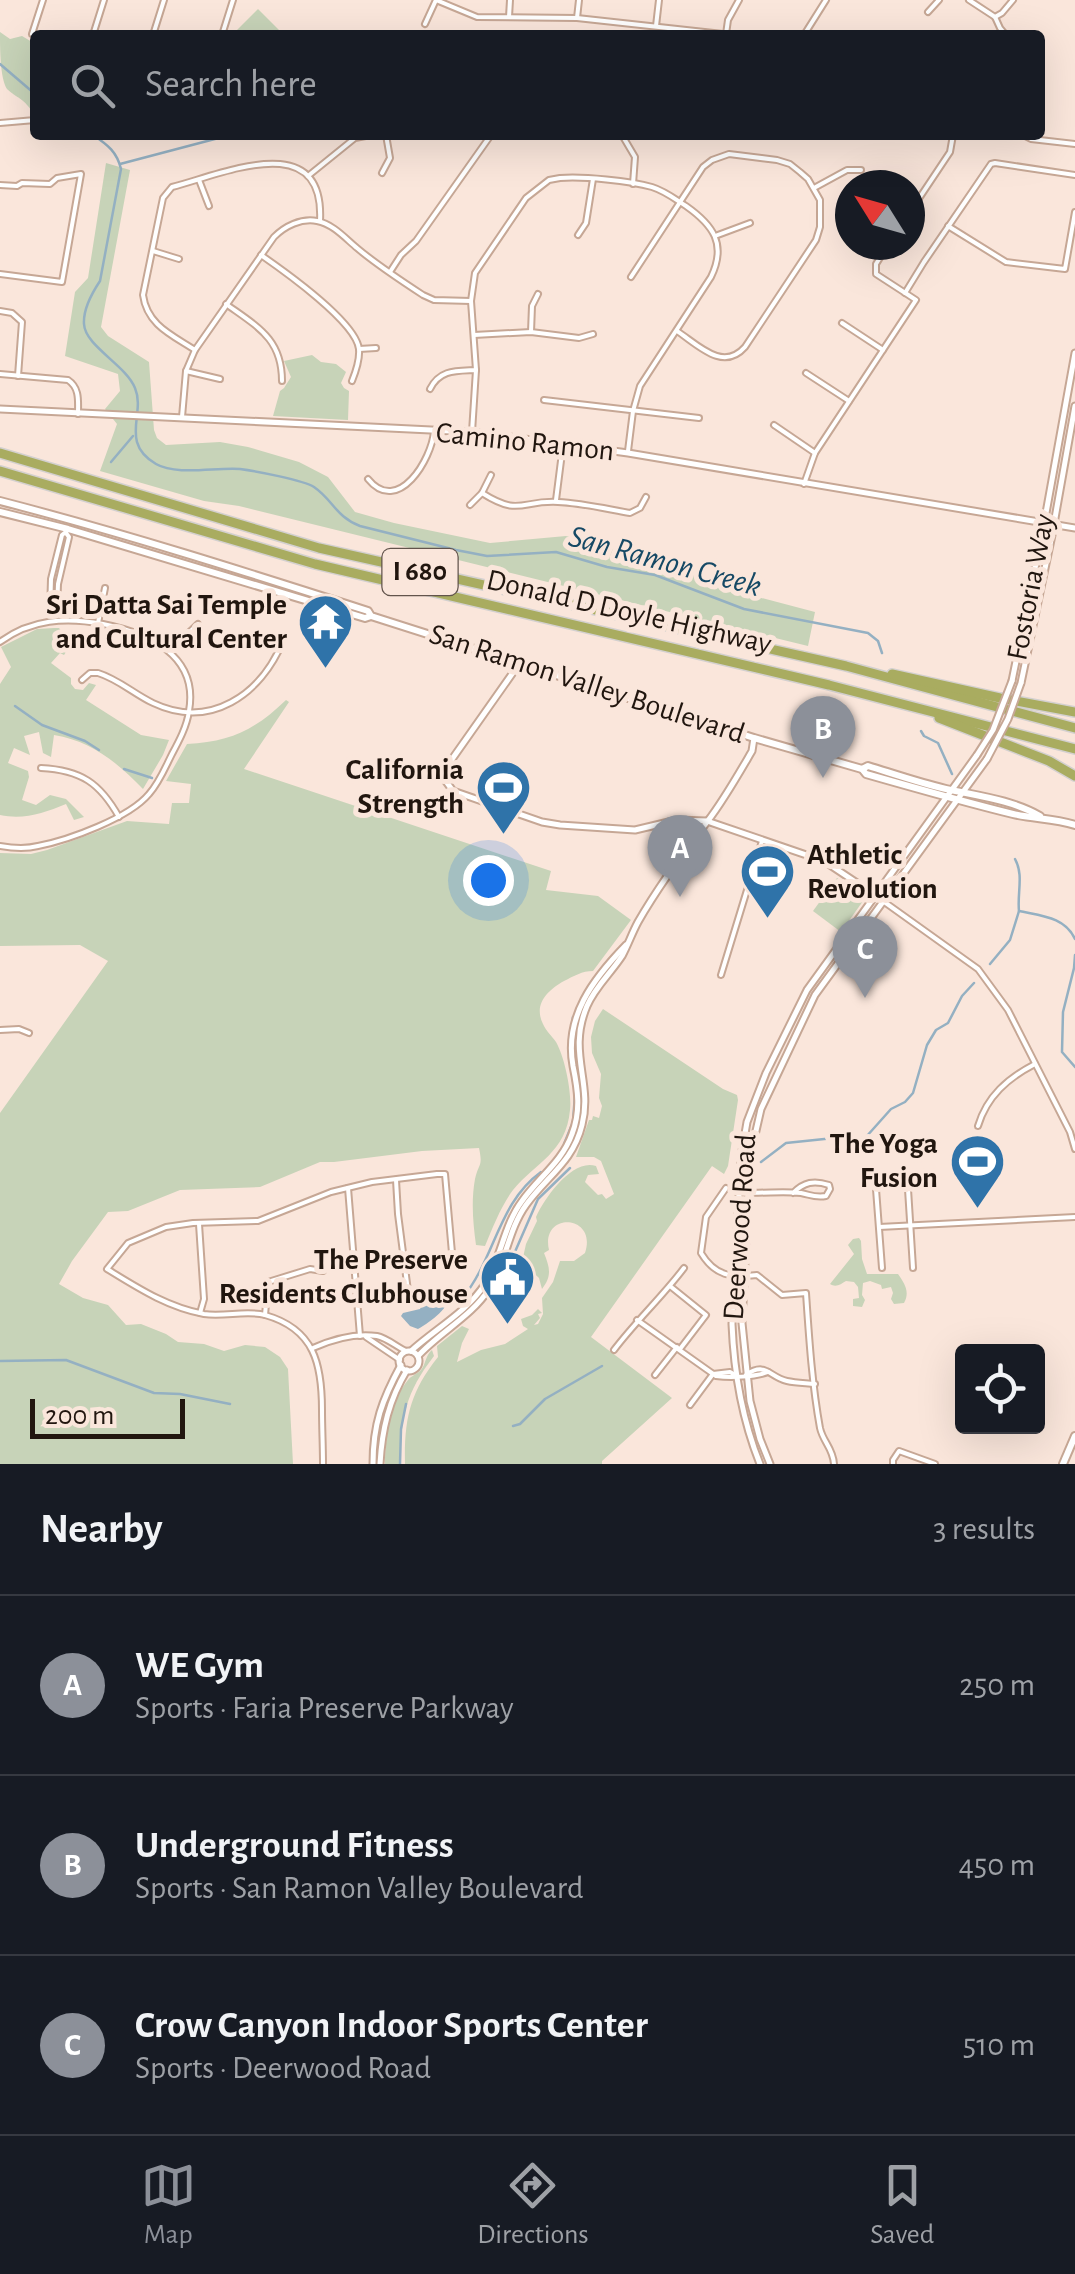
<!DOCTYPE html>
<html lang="en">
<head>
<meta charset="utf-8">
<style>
	:root { --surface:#171b24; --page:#20242c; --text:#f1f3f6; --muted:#9ea1a6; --line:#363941; --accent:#8c9099 }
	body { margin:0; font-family:"Alegreya Sans",sans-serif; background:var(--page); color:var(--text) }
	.controls { position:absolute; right:30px; bottom:30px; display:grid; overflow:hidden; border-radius:10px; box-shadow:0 10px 40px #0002 }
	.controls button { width:90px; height:90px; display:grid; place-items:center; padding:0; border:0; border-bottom:2px solid var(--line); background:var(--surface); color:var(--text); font:50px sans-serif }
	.compass { position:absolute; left:835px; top:170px; width:90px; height:90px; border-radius:50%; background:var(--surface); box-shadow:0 10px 40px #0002; rotate:307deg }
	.scale { position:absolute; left:30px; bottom:25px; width:155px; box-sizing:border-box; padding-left:10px; border:5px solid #21160f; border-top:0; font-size:28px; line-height:35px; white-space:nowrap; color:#21160f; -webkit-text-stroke:8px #fae6db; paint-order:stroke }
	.you { position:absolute; left:488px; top:880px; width:35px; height:35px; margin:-25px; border:8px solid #fff; border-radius:50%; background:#1a73e8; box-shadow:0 0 0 15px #1a73e833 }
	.badge { display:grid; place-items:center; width:65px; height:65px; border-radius:50%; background:var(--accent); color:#fff; font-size:32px; font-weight:700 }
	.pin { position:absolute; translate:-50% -82px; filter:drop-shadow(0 2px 5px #0008) }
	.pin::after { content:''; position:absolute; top:52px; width:35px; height:30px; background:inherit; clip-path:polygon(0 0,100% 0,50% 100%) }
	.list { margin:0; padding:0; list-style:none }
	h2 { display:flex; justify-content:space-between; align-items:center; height:130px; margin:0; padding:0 40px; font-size:42px }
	h2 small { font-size:32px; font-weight:400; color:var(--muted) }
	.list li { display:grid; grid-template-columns:65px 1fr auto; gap:30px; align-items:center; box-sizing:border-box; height:180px; padding:0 40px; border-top:2px solid var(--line) }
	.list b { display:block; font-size:38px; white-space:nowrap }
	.list p { margin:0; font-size:32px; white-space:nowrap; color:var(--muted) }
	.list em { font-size:32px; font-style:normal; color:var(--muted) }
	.icon { flex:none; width:55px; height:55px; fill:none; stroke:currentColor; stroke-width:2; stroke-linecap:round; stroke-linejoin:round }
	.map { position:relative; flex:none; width:1075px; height:1464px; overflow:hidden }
	.search { position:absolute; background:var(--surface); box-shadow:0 10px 40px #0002; left:30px; right:30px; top:30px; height:110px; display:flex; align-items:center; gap:25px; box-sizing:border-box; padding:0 35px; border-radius:10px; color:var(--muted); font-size:38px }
	.sheet { height:670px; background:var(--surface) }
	nav { display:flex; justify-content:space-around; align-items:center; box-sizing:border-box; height:140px; border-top:2px solid var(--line); background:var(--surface); font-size:28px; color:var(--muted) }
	nav a { display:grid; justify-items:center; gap:5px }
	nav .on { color:var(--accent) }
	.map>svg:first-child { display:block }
	.green { fill:#c7d3b8 }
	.water { fill:#94b0c2 }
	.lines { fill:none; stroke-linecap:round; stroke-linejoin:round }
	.stream { stroke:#94b0c2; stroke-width:2.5 }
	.minor-casing { stroke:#c6a795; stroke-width:8 }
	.tertiary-casing { stroke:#c6a795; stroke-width:9 }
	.secondary-casing { stroke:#c6a795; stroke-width:10 }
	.motorway-casing { stroke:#d3d0cf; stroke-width:12 }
	.minor { stroke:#fff; stroke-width:4 }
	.tertiary { stroke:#fff; stroke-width:5 }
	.secondary { stroke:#fff; stroke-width:6 }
	.motorway { stroke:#a9ac60; stroke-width:9 }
	.tertiary-bridge-casing { stroke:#c6a795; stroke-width:9; stroke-linecap:butt }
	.tertiary-bridge { stroke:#fff; stroke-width:5 }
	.labels { text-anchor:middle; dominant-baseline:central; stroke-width:10; stroke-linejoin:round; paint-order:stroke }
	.shield { fill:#fae6db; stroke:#62544c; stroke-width:2.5 }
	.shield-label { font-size:28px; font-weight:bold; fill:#21160f }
	.street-label { font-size:30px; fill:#21160f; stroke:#fae6db }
	.poi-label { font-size:30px; font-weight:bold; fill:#21160f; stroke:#fae6db; text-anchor:end }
	.water-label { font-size:32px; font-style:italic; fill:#164965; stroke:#fae6db }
</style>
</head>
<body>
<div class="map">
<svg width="1075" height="1464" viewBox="0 0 1075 1464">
	<rect width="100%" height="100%" fill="#fae6db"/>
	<g class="green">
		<polygon points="258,9 284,35 232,35"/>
		<path d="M0 32 10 39 22 36 32 42 35 48V109L32 111C22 97 18 99 7 89 0 78 0 48 0 32Z"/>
		<polygon points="106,163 130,170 101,327 108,336 149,362 154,430 157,438 166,445 220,442 248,447 299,462 328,477 355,512 394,523 490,543 566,536 622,552 651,555 679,563 692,568 704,581 712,585 815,612 808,646 239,506 204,501 100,471 117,424 105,409 120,391 118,374 65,356 75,292 88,278"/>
		<polygon points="312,355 321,362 336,364 346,372 341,383 344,388 349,391 348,420 273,416 280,391 284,388 291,377 284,361"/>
		<path d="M54 628H59L68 639 74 634 83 643 70 646 64 655 60 653 51 663 71 678V684L75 689 83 690 89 683 96 685 86 700 141 735 169 740 163 755 143 789C117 762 91 741 54 735L51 757 43 753 39 732 24 736 30 755 14 748 8 763 28 771 29 777 22 800 36 805 50 795 66 799 84 817 74 820 66 804C44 813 24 820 0 815V684L11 667 1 647 37 629Z"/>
		<path d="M286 700 289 702 244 769 551 871 546 890 598 896 631 920 593 971C582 971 574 976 564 981 548 990 533 1004 543 1024 546 1031 552 1036 556 1042 565 1058 572 1093 570 1110 566 1153 536 1162 513 1190 501 1206 493 1227 485 1246L476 1245C473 1223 471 1201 475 1179 479 1162 483 1167 479 1148L422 1151 334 1162H320L260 1187 180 1190 128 1211 108 1212 72 1261 59 1284 83 1298 108 1305 126 1325 141 1324 166 1334 178 1342 204 1344 224 1351 245 1345 265 1347 280 1357 288 1369 293 1464H0V1113L108 961 80 945 0 946V853L31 854 47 850 127 821 169 824 172 803H189L191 784 166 781 187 744C230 742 255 730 286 700Z"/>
		<polygon points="837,878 860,895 863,901 841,932 813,911"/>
		<path d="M603 1009 723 1089 737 1095 738 1100 728 1166 724 1174 712 1166 591 1337 672 1398 602 1461V1464H405C404 1419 410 1392 438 1357L437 1346 462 1326 469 1329 462 1343 457 1362 481 1350 505 1344 528 1329 523 1326 521 1319 532 1315 538 1309 542 1313 538 1314 540 1318 534 1325 538 1324 543 1314 542 1298 553 1282 560 1261H574L585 1253C598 1214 540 1211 549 1250L544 1253C550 1268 552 1276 542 1289L539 1278 522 1262 526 1244 537 1221 536 1217C545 1197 573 1158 596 1166L599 1174 588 1175 585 1182 598 1195 602 1194 606 1199 614 1194 601 1161 594 1157H576L589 1120H592L593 1116 599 1118 602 1106 599 1098 601 1074 592 1053 591 1037 595 1021Z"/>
		<path d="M859 1238 861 1241 862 1259 867 1274H898C905 1284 910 1292 904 1303L894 1304 891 1299 893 1293 891 1287 882 1289 881 1285 870 1281 863 1283 862 1295 865 1300 862 1307 853 1306V1299L859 1298 858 1287 854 1282 846 1281C841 1284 836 1288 830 1284L854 1254 848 1245 853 1239Z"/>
		<path d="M432 1350 434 1356C406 1392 400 1418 401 1464H385C385 1438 391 1400 408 1380 411 1376 417 1374 421 1370 426 1364 425 1356 432 1350Z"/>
	</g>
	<path class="water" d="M448 1289 453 1291C449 1308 432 1321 418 1329L410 1326 401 1316 403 1313 420 1309 429 1292Z"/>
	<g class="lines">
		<g class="stream">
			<polyline points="0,64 35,94"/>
			<path d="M93 135C108 145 117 152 121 169L100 281C92 293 83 309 84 324 85 346 126 365 135 388 146 414 119 442 156 464 177 476 216 467 240 469 255 471 303 480 314 487 333 500 336 517 360 526L456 550 487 556 556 552 607 567 655 575 744 609 868 633 878 641 882 653"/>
			<polyline points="120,164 230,135"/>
			<polyline points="111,462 133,436"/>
			<polyline points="15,706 42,725 85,741 99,750"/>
			<polyline points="921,731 924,736 938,743 952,774"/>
			<polyline points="124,769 152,778"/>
			<path d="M1015 859C1024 875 1017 893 1019 911 1042 916 1065 917 1075 939"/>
			<polyline points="1075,955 1074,968 1063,1012 1062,1052 1075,1067"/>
			<polyline points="990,964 1010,940 1019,911"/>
			<polyline points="573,1017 569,1046 573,1081"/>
			<polyline points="564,1144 573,1122 575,1094"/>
			<polyline points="761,1162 786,1143 834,1138 852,1140 866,1137 891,1109 905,1102 913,1093 927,1045 936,1030 948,1023 962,996 974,983"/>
			<polyline points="501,1284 538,1199 570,1168"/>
			<path d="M461 1300C496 1258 497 1204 541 1172"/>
			<polyline points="0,1361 66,1360 154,1393 180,1394 230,1404"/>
			<polyline points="513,1426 520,1424 545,1399 602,1366"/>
			<polyline points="400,1464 401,1429 406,1404"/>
		</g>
		<defs>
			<g id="minor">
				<polyline points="436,0 477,17 577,18 732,35"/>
				<polyline points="969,0 995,17 1002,13 1013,0"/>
				<polyline points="928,12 939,0"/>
				<polyline points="509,17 510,0"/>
				<polyline points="995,17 1000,28 1006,35"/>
				<polyline points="577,18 579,0"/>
				<polyline points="425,24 436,0"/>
				<polyline points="656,26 659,0"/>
				<polyline points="32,34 43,0"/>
				<polyline points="726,34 728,20 739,0"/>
				<polyline points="93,35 104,0"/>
				<polyline points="153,35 164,0"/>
				<polyline points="222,35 233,0"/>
				<polyline points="804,35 826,0"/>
				<polyline points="0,123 35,120"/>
				<polyline points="622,135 635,157 633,184"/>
				<polyline points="1023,135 1031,139 1075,144"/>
				<polyline points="382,173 390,158 386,135"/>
				<polyline points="308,176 355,138 371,135"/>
				<polyline points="199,180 209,206"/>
				<polyline points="0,185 17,186 22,183 50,184 57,178 81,174 62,282 0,274"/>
				<polyline points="814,188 847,170 861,170"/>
				<polyline points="910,212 950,152 953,135"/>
				<polyline points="948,226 1006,262 1065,269 1075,212"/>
				<polyline points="578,235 586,223 593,179"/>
				<polyline points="715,236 750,223"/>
				<polyline points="153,251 179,259"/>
				<path d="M261 255C284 271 356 322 359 349 360 360 356 371 352 381"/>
				<polyline points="390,272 401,255 416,241 491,135"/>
				<path d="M631 277 703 167 712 160 729 154 777 160 790 164 800 172 808 179 820 200V227L816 240 745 347C723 372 698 345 677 331"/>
				<polyline points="905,293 924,262 991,164 995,163 1075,175"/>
				<path d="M226 304C258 327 282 339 282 381"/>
				<polyline points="0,311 12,313 22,322 18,376"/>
				<polyline points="842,323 883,350"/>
				<polyline points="531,332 532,306 538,294"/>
				<polyline points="474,335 531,332 579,338 593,334"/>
				<polyline points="359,349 376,348"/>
				<path d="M195 350C172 335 147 325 143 295L163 198 172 187C223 174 325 127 320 221"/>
				<polyline points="186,371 220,379"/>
				<polyline points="806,373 849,401"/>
				<path d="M0 374 68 380C80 388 78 401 78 414"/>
				<path d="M430 389C440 369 457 371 476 370"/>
				<polyline points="544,400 699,418"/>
				<path d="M182 417 186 371 195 350 274 237C285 226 301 218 317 221 333 224 345 238 357 248 377 265 400 280 423 295L434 300 471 301"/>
				<polyline points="774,425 815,453"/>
				<path d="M472 432 476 370 471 301 475 273 526 198 549 180 560 178C583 176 630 181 652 187 665 191 675 199 686 206 713 225 727 244 711 277L640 386 633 411 628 451"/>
				<path d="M368 479C398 516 432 459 434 431"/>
				<polyline points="804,484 815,453 916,300 876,274 876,264 888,245"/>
				<path d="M482 493C520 517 521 500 558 502 582 503 607 509 630 513L640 508 646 497"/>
				<polyline points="556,500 563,445"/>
				<polyline points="470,505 482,493 491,475"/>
				<polyline points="54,615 57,610 58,584 69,537 66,533"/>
				<polyline points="53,616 50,612 51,579 62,535 67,531"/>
				<polyline points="98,623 105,588"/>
				<path d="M0 642C31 619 66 617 103 624 148 633 199 655 189 711 187 726 179 741 172 754 165 768 159 783 149 794 129 818 69 840 38 846 26 849 12 848 0 846"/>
				<polyline points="170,651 198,624"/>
				<path d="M82 680 90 673H98C118 679 134 694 153 703 210 730 261 695 283 641"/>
				<path d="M41 768C81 770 100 783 119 817"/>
				<polyline points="876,896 978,969 1008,1010 1070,1132 1075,1149"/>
				<polyline points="721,975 762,841"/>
				<polyline points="0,1030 19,1029 29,1033"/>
				<path d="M978 1126C987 1096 1008 1078 1035 1064"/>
				<polyline points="396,1180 398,1214 408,1291 413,1297"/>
				<polyline points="348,1188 360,1336"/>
				<path d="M726 1188 706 1217 701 1253C715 1276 731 1278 757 1275L782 1295 806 1293C809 1337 812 1384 820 1428 823 1442 833 1448 834 1464"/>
				<polyline points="876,1189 882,1268"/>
				<polyline points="908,1189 913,1268"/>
				<path d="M740 1192C760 1194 781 1191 801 1193 811 1195 815 1198 826 1196L830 1189 829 1185C814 1180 804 1182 793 1193"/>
				<polyline points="199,1224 204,1299 200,1313"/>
				<polyline points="879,1227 1075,1217"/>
				<polyline points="670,1286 706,1315 680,1349"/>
				<polyline points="265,1315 268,1282 310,1269 323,1271"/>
				<path d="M637 1320 716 1376C730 1378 755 1377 768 1372"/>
				<polyline points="366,1337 400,1360"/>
				<path d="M313 1348C333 1339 355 1333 377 1336 387 1338 397 1347 406 1351"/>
				<path d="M614 1350C636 1321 662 1297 684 1268"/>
				<polyline points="713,1374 730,1372 737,1376"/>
				<polyline points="655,1375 677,1347"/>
				<path d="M746 1375C766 1361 769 1377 787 1381 796 1383 806 1383 815 1384"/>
				<polyline points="690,1405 713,1374"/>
				<path d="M323 1464C323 1446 322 1428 322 1410 322 1365 315 1329 265 1315 247 1310 224 1317 204 1314 167 1307 138 1288 107 1269L128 1243 166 1227 193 1223 258 1221 331 1192 372 1182 437 1174H445L452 1253 457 1263"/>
				<polyline points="893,1464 893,1460 899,1451 935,1464"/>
			</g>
			<g id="tertiary">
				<polyline points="0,409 472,432 628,453 1075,528"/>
				<polyline points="519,664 450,762 445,780 453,791 542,822 560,825 635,830 677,820 707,821 824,861 875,895"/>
				<polyline points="1012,681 1044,524 1075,353"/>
				<polyline points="1021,683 1052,535 1075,406"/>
				<path d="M411 1351C435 1329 467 1312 485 1284 501 1258 504 1225 522 1201 539 1177 562 1162 572 1134 581 1111 578 1090 573 1066 564 1017 593 979 626 945"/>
				<circle cx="409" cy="1361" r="10"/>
				<path d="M418 1356C440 1332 472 1316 489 1289 506 1263 508 1230 526 1205 547 1176 573 1162 582 1125 593 1082 567 1053 587 1006 595 987 611 973 622 956 628 945 632 933 638 922 658 887 683 853 707 822 724 800 738 775 752 751L754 738"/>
				<path d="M373 1464C373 1424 382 1400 401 1365"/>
				<path d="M380 1464C382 1429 389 1400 407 1370"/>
				<path d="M760 1464C742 1419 734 1373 732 1324L741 1157 747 1122 766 1073 807 990 977 755"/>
				<polyline points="770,1464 760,1439 750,1401 742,1323 750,1157 761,1109 815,995 987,759"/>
			</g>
			<g id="secondary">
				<path d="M0 501C124 533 246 572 368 611L371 616 754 738 862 769 866 774C915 788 964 802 1013 814 1034 819 1054 818 1075 825"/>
				<polyline points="0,512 68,529 365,618 371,616"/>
				<path d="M862 769 868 766C894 774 920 783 946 789 978 796 1012 800 1040 816"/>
				<polyline points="1063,1464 1075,1436"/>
			</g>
			<g id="motorway">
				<polyline points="0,453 319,548 846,666 1075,728"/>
				<polyline points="0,471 315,564 829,685 1075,749"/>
				<polyline points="892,674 1000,698 1075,712"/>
				<polyline points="939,718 1049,761 1075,776"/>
			</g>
		</defs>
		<use href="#minor" class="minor-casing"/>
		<use href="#tertiary" class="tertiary-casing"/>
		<use href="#secondary" class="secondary-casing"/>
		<use href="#motorway" class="motorway-casing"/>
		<use href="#minor" class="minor"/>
		<use href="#tertiary" class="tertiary"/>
		<use href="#secondary" class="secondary"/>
		<use href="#motorway" class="motorway"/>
		<defs>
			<g id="tertiary-bridge">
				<polyline points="977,755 993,730 1012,681"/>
				<polyline points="987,759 1008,719 1021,683"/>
			</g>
		</defs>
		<use href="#tertiary-bridge" class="tertiary-bridge-casing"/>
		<use href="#tertiary-bridge" class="tertiary-bridge"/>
	</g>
	<defs>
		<symbol id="temple-pin" viewBox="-11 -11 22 30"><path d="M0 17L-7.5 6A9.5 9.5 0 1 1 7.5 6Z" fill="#2f73a9" stroke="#fae6db"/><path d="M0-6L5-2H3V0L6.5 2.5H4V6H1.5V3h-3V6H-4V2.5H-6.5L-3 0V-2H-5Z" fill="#fff"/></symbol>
		<symbol id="stadium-pin" viewBox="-11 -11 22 30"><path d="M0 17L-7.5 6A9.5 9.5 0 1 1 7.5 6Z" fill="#2f73a9" stroke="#fae6db"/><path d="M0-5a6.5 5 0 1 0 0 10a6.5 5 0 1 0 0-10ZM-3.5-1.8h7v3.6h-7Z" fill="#fff"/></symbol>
		<symbol id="civic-pin" viewBox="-11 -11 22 30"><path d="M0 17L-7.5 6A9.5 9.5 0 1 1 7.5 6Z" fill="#2f73a9" stroke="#fae6db"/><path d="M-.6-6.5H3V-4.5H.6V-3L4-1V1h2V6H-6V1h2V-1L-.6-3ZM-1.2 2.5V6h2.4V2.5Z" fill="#fff"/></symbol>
	</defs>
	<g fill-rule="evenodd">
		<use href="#temple-pin" x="294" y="590" width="63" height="86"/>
		<use href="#stadium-pin" x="472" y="756" width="63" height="86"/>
		<use href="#stadium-pin" x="736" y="840" width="63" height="86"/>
		<use href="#stadium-pin" x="946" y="1130" width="63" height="86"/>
		<use href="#civic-pin" x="476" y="1246" width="63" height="86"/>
	</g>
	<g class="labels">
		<rect class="shield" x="382.5" y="549" width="75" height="46" rx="8"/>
		<g class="shield-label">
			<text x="420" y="572">I 680</text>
		</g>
		<g class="street-label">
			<text transform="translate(525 442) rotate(6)">Camino Ramon</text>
			<text transform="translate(1031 587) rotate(-79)">Fostoria Way</text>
			<text transform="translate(629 612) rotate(13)">Donald D Doyle Highway</text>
			<text transform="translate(587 684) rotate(18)">San Ramon Valley Boulevard</text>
			<text transform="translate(740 1227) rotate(-86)">Deerwood Road</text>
		</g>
		<g class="poi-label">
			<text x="287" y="605">Sri Datta Sai Temple<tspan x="287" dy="34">and Cultural Center</tspan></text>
			<text x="464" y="770">California<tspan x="464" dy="34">Strength</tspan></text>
			<text x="807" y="855" text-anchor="start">Athletic<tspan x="807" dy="34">Revolution</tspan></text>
			<text x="938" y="1144">The Yoga<tspan x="938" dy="34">Fusion</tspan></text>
			<text x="468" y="1260">The Preserve<tspan x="468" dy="34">Residents Clubhouse</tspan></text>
		</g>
		<g class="water-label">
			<text transform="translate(665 561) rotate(15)">San Ramon Creek</text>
		</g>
	</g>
</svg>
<div class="controls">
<button><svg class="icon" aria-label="locate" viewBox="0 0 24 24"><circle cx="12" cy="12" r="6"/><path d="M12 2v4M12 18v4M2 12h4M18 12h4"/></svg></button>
</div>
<svg class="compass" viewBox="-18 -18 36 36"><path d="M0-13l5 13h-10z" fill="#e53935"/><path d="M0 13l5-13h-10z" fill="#9ea1a6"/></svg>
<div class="scale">200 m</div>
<div class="you"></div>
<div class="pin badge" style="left:680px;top:897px">A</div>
<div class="pin badge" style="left:823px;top:778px">B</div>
<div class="pin badge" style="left:865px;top:998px">C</div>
<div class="search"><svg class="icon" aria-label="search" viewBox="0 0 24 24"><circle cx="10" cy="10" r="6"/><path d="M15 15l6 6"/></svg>Search here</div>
</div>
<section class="sheet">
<h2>Nearby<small>3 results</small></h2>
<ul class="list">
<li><span class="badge">A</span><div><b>WE Gym</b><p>Sports · Faria Preserve Parkway</p></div><em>250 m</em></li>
<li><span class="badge">B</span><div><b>Underground Fitness</b><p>Sports · San Ramon Valley Boulevard</p></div><em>450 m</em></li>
<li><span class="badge">C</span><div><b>Crow Canyon Indoor Sports Center</b><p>Sports · Deerwood Road</p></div><em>510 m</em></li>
</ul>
</section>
<nav>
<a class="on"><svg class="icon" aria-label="map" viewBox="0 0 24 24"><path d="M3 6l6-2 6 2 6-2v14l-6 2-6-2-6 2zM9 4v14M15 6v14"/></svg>Map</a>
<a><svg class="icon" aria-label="directions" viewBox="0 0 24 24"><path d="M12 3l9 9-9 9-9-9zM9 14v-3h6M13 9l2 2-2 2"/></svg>Directions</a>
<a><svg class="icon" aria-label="saved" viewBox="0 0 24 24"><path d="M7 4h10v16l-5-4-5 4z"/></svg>Saved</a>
</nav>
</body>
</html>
